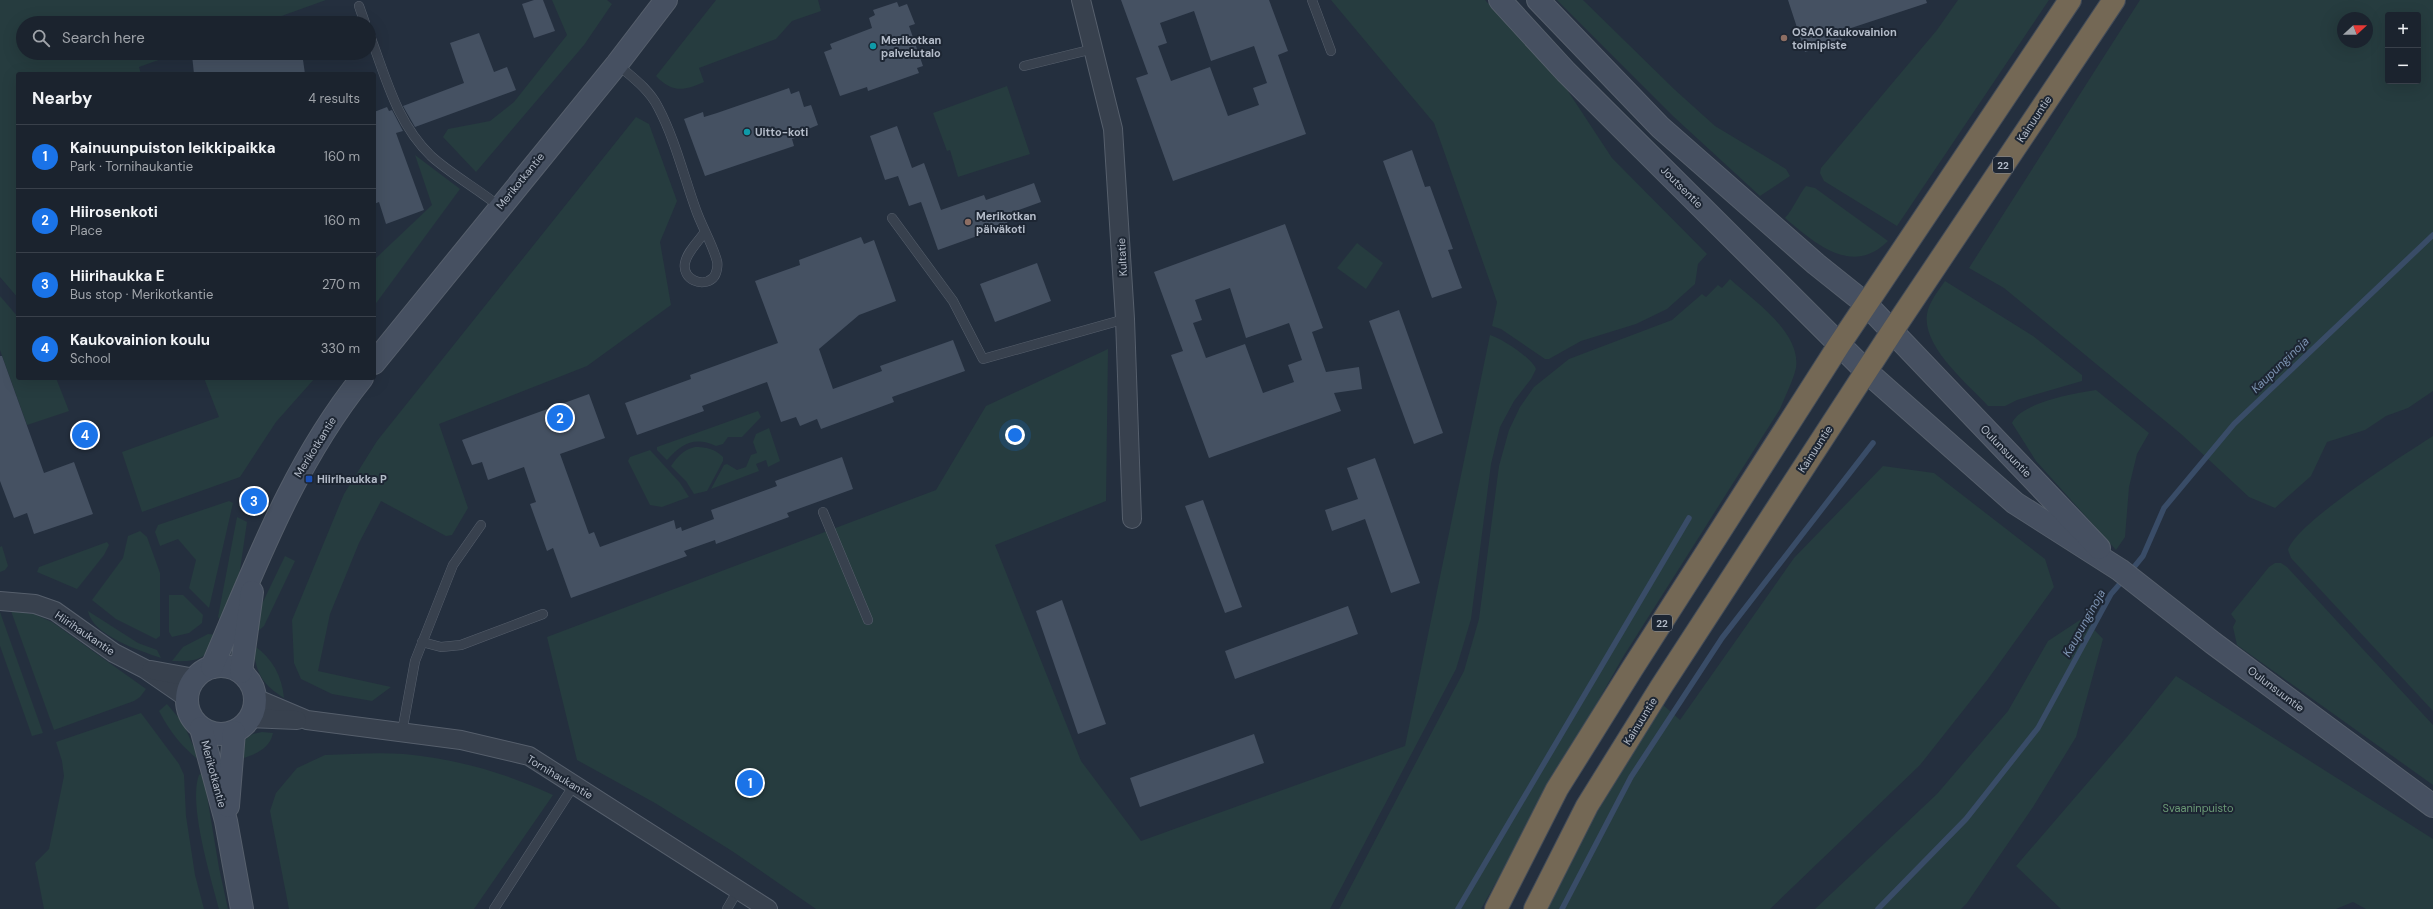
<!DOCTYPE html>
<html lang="en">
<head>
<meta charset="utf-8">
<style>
	:root { --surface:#1b232e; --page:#282f3a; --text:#f1f3f6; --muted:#a0a4aa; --line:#39404a; --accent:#1a73e8 }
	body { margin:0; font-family:"DM Sans",sans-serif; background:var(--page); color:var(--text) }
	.controls { position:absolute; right:12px; top:12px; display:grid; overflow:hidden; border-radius:4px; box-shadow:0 4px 16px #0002 }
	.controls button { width:36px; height:36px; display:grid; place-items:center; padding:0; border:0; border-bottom:1px solid var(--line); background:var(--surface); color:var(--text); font:20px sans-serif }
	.compass { position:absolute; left:2337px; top:12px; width:36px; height:36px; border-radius:50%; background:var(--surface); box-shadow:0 4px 16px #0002; rotate:69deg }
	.you { position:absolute; left:1015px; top:435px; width:14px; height:14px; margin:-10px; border:3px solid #fff; border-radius:50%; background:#1a73e8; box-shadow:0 0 0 6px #1a73e833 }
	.badge { display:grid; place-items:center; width:26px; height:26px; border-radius:50%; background:var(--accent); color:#fff; font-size:13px; font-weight:700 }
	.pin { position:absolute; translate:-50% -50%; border:2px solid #fff; box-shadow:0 1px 4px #0006 }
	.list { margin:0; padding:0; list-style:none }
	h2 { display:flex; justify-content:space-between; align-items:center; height:52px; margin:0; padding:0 16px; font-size:17px }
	h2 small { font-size:13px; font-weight:400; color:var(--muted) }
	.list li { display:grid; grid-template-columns:26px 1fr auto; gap:12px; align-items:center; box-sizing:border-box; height:64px; padding:0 16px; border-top:1px solid var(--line) }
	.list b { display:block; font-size:15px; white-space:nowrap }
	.list p { margin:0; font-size:13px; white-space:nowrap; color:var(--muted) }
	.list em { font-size:13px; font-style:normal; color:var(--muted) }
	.icon { flex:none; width:22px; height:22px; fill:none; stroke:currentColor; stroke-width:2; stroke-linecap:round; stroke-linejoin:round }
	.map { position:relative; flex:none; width:2433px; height:909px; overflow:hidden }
	.search { position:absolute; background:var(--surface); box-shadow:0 4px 16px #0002; left:16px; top:16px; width:360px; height:44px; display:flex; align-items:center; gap:10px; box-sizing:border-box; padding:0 14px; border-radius:22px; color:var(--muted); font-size:15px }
	.panel { position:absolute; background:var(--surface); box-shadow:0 4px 16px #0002; left:16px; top:72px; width:360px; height:308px; border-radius:4px }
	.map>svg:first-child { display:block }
	.green { fill:#263c3f; fill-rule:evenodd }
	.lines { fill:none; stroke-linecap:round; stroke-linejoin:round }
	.stream { stroke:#394c67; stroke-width:5.5 }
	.building { fill:#455162; fill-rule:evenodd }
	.lane-casing { stroke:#565f6c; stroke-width:10 }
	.street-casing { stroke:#565f6c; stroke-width:20 }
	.secondary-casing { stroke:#565f6c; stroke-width:24 }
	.highway-casing { stroke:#434c59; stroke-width:24 }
	.lane { stroke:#38414e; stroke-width:9 }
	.street { stroke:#38414e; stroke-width:18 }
	.secondary { stroke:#465061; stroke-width:22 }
	.highway { stroke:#746855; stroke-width:22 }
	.education-dot { fill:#8d6e63; stroke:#1d2633; stroke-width:1.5 }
	.culture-dot { fill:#0f9aa8; stroke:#1d2633; stroke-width:1.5 }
	.transit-dot { fill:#1a4fb4; stroke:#1d2633; stroke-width:1.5 }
	.labels { text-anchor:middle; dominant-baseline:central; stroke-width:4; stroke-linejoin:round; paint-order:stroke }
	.shield { fill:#1d2633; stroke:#878f9c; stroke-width:1 }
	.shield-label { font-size:10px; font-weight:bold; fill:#b4bcc9 }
	.poi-label { font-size:11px; font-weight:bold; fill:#b4bcc9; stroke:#1d2633; text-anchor:start }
	.street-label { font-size:11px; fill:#b4bcc9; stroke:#1d2633 }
	.park-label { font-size:11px; fill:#6b9a76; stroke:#1d2633 }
	.water-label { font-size:12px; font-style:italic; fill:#7c92b1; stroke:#1d2633 }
</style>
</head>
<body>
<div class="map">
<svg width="2433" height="909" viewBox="0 0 2433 909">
	<rect width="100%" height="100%" fill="#242f3e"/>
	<g class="green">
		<polygon points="0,0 326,0 262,23 23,23 23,53 178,53 139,67 141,74 18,74 18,298 0,277"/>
		<polygon points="552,0 607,0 612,4 584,45 476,172 443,137 448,129 490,121 514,102 567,35"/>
		<path d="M716 0H818L821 11 792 21 776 39 699 68 704 82C684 91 672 93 656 76Z"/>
		<polygon points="1331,0 1485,0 1562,82 1612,158 1707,254 1698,264 1695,284 1667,309 1636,324 1581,341 1549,359 1545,359 1501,329 1492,326 1497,302 1434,123"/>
		<polygon points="1557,0 1583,0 1674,89 1715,126 1786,169 1790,176 1760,196 1674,117"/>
		<polygon points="1958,0 2049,0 1897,226 1824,181 1820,173 1821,168 1937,30"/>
		<path d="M2140 0H2433V391L2408 408 2386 416 2365 430 2327 442 2311 476 2275 508 2249 497 2181 434 2004 288 1969 268ZM2388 15H2418V81H2388ZM2343 18H2367V42H2343Z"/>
		<polygon points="1007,86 1030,154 958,177 950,150 947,151 933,113"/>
		<polygon points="636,117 649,124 677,201 660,242 671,305 587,366 439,424 468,508 452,535 446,536 381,501 359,543 330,614 318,671 391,687 372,701 332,694 301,679 294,663 292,620 344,494 377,441"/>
		<polygon points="415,155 460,189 374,306 374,260 432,205"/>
		<path d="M1806 186 1815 188 1888 241C1852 277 1815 243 1785 218 1794 208 1798 196 1806 186Z"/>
		<polygon points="1357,243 1383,263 1366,289 1337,268"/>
		<path d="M1730 279C1754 301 1801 332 1796 368 1793 381 1785 396 1780 409L1623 657 1481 909H1339L1464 671 1479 619 1499 466 1509 430 1520 407 1534 387 1569 359 1672 320 1702 294 1706 297 1718 285 1722 288Z"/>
		<path d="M1945 281 2033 336 2082 375V381L2017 400 2005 406H1988C1968 384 1922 347 1927 314 1929 302 1938 291 1945 281Z"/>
		<polygon points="0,296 18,317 18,378 56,378 69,411 27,425 0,350"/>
		<path d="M1490 335C1501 338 1532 358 1536 369L1531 379 1514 401 1500 427 1491 464 1471 619 1456 669 1330 909H816L732 851 655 803 577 760 547 637 936 490 986 406 1108 349 1106 501 995 545 1081 761 1141 841 1405 746Z"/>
		<polygon points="204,378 315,378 276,422 240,477 142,512 122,452 219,417"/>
		<path d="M2096 390 2149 433 2137 454 2129 487 2125 537 2116 550 2036 461 2012 423C2020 403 2075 393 2096 390Z"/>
		<path d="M758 411 761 417 742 437H728L723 444 716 446C695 436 682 443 667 460L657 450V447Z"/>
		<polygon points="769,428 780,461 768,467 766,460 756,464 759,471 711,489 724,465 727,464 737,470 746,467 751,455 757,453 753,442 756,434"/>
		<path d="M2433 436V711L2291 558 2288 550C2297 522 2405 454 2433 436Z"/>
		<path d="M695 447C706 447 715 449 723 457V461L707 491 694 494 686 481 671 466C678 456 683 450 695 447Z"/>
		<polygon points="650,450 680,483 689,497 662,507 650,505 628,461 630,457"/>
		<polygon points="1883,466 1934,473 2045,559 2054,587 1988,679 1920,765 1770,909 1542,909 1560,874 1662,704 1680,720 1794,558"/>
		<polygon points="229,501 233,503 209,608 189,588 196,560 178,539 160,546 155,532 158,525"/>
		<polygon points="237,517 247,522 240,570 223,623 218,617"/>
		<polygon points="140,531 147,537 160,573 160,636 156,639 116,619 92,600 123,558 128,536"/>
		<polygon points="107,542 109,545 104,555 77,589 37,572 39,567"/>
		<polygon points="2,546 8,566 5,570 0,572 0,547"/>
		<polygon points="285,556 295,561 264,626 257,632 260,608"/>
		<polygon points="2275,563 2281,563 2287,567 2433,725 2433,785 2237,645 2233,627 2236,621 2231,614 2269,567"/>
		<polygon points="169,595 183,595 203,615 202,623 189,633 172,637 169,632"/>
		<polygon points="11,611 34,614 52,622 146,689 140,697 134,701 54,730"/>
		<path d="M88 611 138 643 157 650 161 658C140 651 92 635 88 611Z"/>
		<polygon points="0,612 43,733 32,736 0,646"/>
		<polygon points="2083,618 2103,639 2076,737 2033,807 1967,903 1961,909 1815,909 1937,794 2008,711 2048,641"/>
		<path d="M208 634 220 635C205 659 200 662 172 661L183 647Z"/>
		<path d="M253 645C272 657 282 676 284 698 260 683 256 672 253 645Z"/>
		<polygon points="2176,676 2433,839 2433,909 2366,909 2353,902 2336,909 2061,909 2016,866 2127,737"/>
		<path d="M167 704 183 723 200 761C181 746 170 732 159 711Z"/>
		<polygon points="141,713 179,764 184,775 186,816 195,875 204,909 44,909 35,863 49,849 64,776 62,761 56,742"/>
		<path d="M262 732 273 733C270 749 254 755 240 759L244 740 253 734Z"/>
		<path d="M325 755C351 754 379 752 404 754 457 759 506 773 553 795L474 909H289L270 811 276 793 297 768Z"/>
		<path d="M203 772 219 868 228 909H219C211 878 188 804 199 775Z"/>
	</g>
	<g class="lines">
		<g class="stream">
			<polyline points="2130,572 2143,556 2164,508 2234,424 2433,235"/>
			<polyline points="1458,909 1689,518"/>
			<polyline points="1562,909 1631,777 1722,638 1873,443"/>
			<polyline points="1878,909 1966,819 2038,728 2111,594 2124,579"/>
		</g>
	</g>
	<g class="building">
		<polygon points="534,0 543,0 555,31 534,38 522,4"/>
		<path d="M1121 0H1269L1288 51 1278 55 1306 134 1173 181 1136 78 1148 74ZM1194 11 1211 61 1254 46 1267 83 1253 88 1259 105 1228 116 1210 67 1171 81 1158 46 1167 43 1160 23Z"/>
		<polygon points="1788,0 1926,0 1927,3 1839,32 1842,40 1805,52"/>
		<polygon points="897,2 899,7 907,4 915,24 909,26 923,66 917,68 919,73 868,91 867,87 840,96 824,52 832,49 830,44 872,28 869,18 875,15 873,10"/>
		<polygon points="479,33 494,72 507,67 516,90 415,127 403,106 464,83 450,43"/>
		<polygon points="208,53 302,53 305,74 194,74 192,55"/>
		<polygon points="789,88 791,94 799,91 804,107 811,105 818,125 806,130 807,134 792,139 794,146 705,176 684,119 703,112 704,117 717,113"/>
		<polygon points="387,107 389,111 392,110 403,131 396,133 424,210 386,224 379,202 374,204 374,112"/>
		<polygon points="897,126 912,168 924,163 941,210 984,195 986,200 1034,183 1041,202 1005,215 1008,225 938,250 921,202 909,206 898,176 885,180 870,136"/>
		<polygon points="1412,150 1425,187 1430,186 1453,249 1448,250 1462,288 1432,298 1383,161"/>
		<path d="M1285 224 1323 328 1312 332 1326 372 1359 367 1362 389 1334 393 1341 411 1209 458 1171 355 1183 351 1154 272ZM1230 288 1246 338 1289 323 1302 360 1288 365 1294 382 1263 393 1245 344 1206 358 1193 323 1202 320 1195 300Z"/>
		<polygon points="861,237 864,244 874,240 896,301 859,315 819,349 833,389 882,371 880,366 953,340 965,371 892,397 894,402 821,429 817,419 800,426 796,417 781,422 767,382 702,406 704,411 637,435 625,403 691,379 690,375 778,343 755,281 800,265 799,260"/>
		<polygon points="1037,263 1051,301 995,322 980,284"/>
		<polygon points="1399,310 1443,433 1414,444 1369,321"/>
		<polygon points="0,356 2,356 44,473 74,462 93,514 34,534 27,513 14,518 0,481"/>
		<polygon points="589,394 605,438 560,454 589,534 594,532 600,547 674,520 676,529 681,527 682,531 714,519 711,510 777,486 775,481 842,457 853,489 787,513 789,517 716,544 715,540 684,551 687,556 571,598 553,548 547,551 530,504 536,502 524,467 488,480 482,462 472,465 462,440"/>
		<polygon points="1375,458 1420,583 1391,593 1365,519 1332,531 1325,510 1358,499 1347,468"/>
		<polygon points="1203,500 1242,607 1225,613 1185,506"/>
		<polygon points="1062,600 1106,724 1078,734 1036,611"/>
		<polygon points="1348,606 1358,634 1235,679 1225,651"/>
		<polygon points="1254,734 1264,763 1140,807 1130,778"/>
	</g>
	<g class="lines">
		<defs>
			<g id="lane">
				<polyline points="1312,0 1331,51"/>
				<polyline points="359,6 365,23"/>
				<path d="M369 33C386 77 396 122 431 156 452 175 478 189 500 207"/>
				<path d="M617 64C632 77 649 89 658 107 675 139 684 177 696 210 702 227 712 243 717 261 718 265 717 274 713 278 702 288 682 279 685 263 687 252 698 242 704 233"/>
				<polyline points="1024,66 1093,49"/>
				<polyline points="892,218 953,301 983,359 1125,319"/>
				<polyline points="823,512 868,620"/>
				<polyline points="422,642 441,647 461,645 543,614"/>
				<polyline points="402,732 415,661 453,565 481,525"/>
				<polyline points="494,909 574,785"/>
				<polyline points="727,909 738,890"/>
			</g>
			<g id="street">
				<polyline points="1081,0 1113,129 1125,319 1132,519"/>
				<polyline points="0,601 35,604 55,611 114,653 145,669 187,698"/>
				<polyline points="151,670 195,678"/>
				<polyline points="255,698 307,720 461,740 529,756 768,909"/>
				<polyline points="250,718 297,720"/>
			</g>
			<g id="secondary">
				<polyline points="1500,0 1566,72 1866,371 2015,503 2120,570 2213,643 2433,806"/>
				<polyline points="1538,0 1660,127 1816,264 1866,304 2099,548"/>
				<polyline points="374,363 617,64 666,0"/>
				<circle cx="221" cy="700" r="34"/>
				<path d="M212 667C255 567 293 464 362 378"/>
				<polyline points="241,672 252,592"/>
				<polyline points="201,728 226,821 242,909"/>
				<polyline points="228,806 234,732"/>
			</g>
			<g id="highway">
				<polyline points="1496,909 1557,789 1632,669 1839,345 2070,0"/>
				<polyline points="1535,909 1587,806 1661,687 1893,330 2114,0"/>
			</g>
		</defs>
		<use href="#lane" class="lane-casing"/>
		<use href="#street" class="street-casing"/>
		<use href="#secondary" class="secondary-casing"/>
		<use href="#highway" class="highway-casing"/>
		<use href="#lane" class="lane"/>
		<use href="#street" class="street"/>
		<use href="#secondary" class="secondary"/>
		<use href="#highway" class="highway"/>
	</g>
	<g class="education-dot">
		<circle cx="1784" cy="38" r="4"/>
		<circle cx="968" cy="222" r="4"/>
	</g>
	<g class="culture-dot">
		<circle cx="873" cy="46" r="4"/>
		<circle cx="747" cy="132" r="4"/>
	</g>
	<rect class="transit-dot" x="305" y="475" width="8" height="8" rx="2"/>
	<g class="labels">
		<g class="shield">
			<rect x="1993" y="157" width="20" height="16" rx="3"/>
			<rect x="1652" y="615" width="20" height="16" rx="3"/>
		</g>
		<g class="shield-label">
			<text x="2003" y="165">22</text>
			<text x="1662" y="623">22</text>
		</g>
		<g class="poi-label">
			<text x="1792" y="32">OSAO Kaukovainion<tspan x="1792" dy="13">toimipiste</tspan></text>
			<text x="881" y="40">Merikotkan<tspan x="881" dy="13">palvelutalo</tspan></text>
			<text x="755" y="132">Uitto-koti</text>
			<text x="976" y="216">Merikotkan<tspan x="976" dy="13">päiväkoti</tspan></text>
			<text x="317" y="479">Hiirihaukka P</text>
		</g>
		<g class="street-label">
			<text transform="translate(2034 119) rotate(-56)">Kainuuntie</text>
			<text transform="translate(520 181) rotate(-51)">Merikotkantie</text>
			<text transform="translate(1682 187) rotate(45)">Joutsentie</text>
			<text transform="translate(1122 257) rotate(-93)">Kultatie</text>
			<text transform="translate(315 447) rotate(-58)">Merikotkantie</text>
			<text transform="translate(1815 449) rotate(-57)">Kainuuntie</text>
			<text transform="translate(2006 451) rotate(46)">Oulunsuuntie</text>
			<text transform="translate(85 633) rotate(34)">Hiirihaukantie</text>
			<text transform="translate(2276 689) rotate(37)">Oulunsuuntie</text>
			<text transform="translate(1640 721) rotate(-58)">Kainuuntie</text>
			<text transform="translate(214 774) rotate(75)">Merikotkantie</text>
			<text transform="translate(560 777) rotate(31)">Tornihaukantie</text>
		</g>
		<g class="park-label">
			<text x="2198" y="808">Svaaninpuisto</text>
		</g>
		<g class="water-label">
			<text transform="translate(2280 365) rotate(-44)">Kaupunginoja</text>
			<text transform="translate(2084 623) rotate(-61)">Kaupunginoja</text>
		</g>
	</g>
</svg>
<div class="controls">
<button>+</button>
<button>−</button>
</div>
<svg class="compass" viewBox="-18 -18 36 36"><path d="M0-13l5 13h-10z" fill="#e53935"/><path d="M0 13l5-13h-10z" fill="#a0a4aa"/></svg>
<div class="you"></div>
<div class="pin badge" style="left:750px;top:783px">1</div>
<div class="pin badge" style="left:560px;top:418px">2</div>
<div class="pin badge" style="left:254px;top:501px">3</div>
<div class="pin badge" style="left:85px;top:435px">4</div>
<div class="search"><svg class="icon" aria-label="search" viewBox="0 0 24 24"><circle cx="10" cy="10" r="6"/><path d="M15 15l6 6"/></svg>Search here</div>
<section class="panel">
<h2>Nearby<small>4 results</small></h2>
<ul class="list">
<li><span class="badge">1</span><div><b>Kainuunpuiston leikkipaikka</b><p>Park · Tornihaukantie</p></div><em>160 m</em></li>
<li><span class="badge">2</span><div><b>Hiirosenkoti</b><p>Place</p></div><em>160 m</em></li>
<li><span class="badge">3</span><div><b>Hiirihaukka E</b><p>Bus stop · Merikotkantie</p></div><em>270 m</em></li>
<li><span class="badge">4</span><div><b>Kaukovainion koulu</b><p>School</p></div><em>330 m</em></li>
</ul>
</section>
</div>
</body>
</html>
